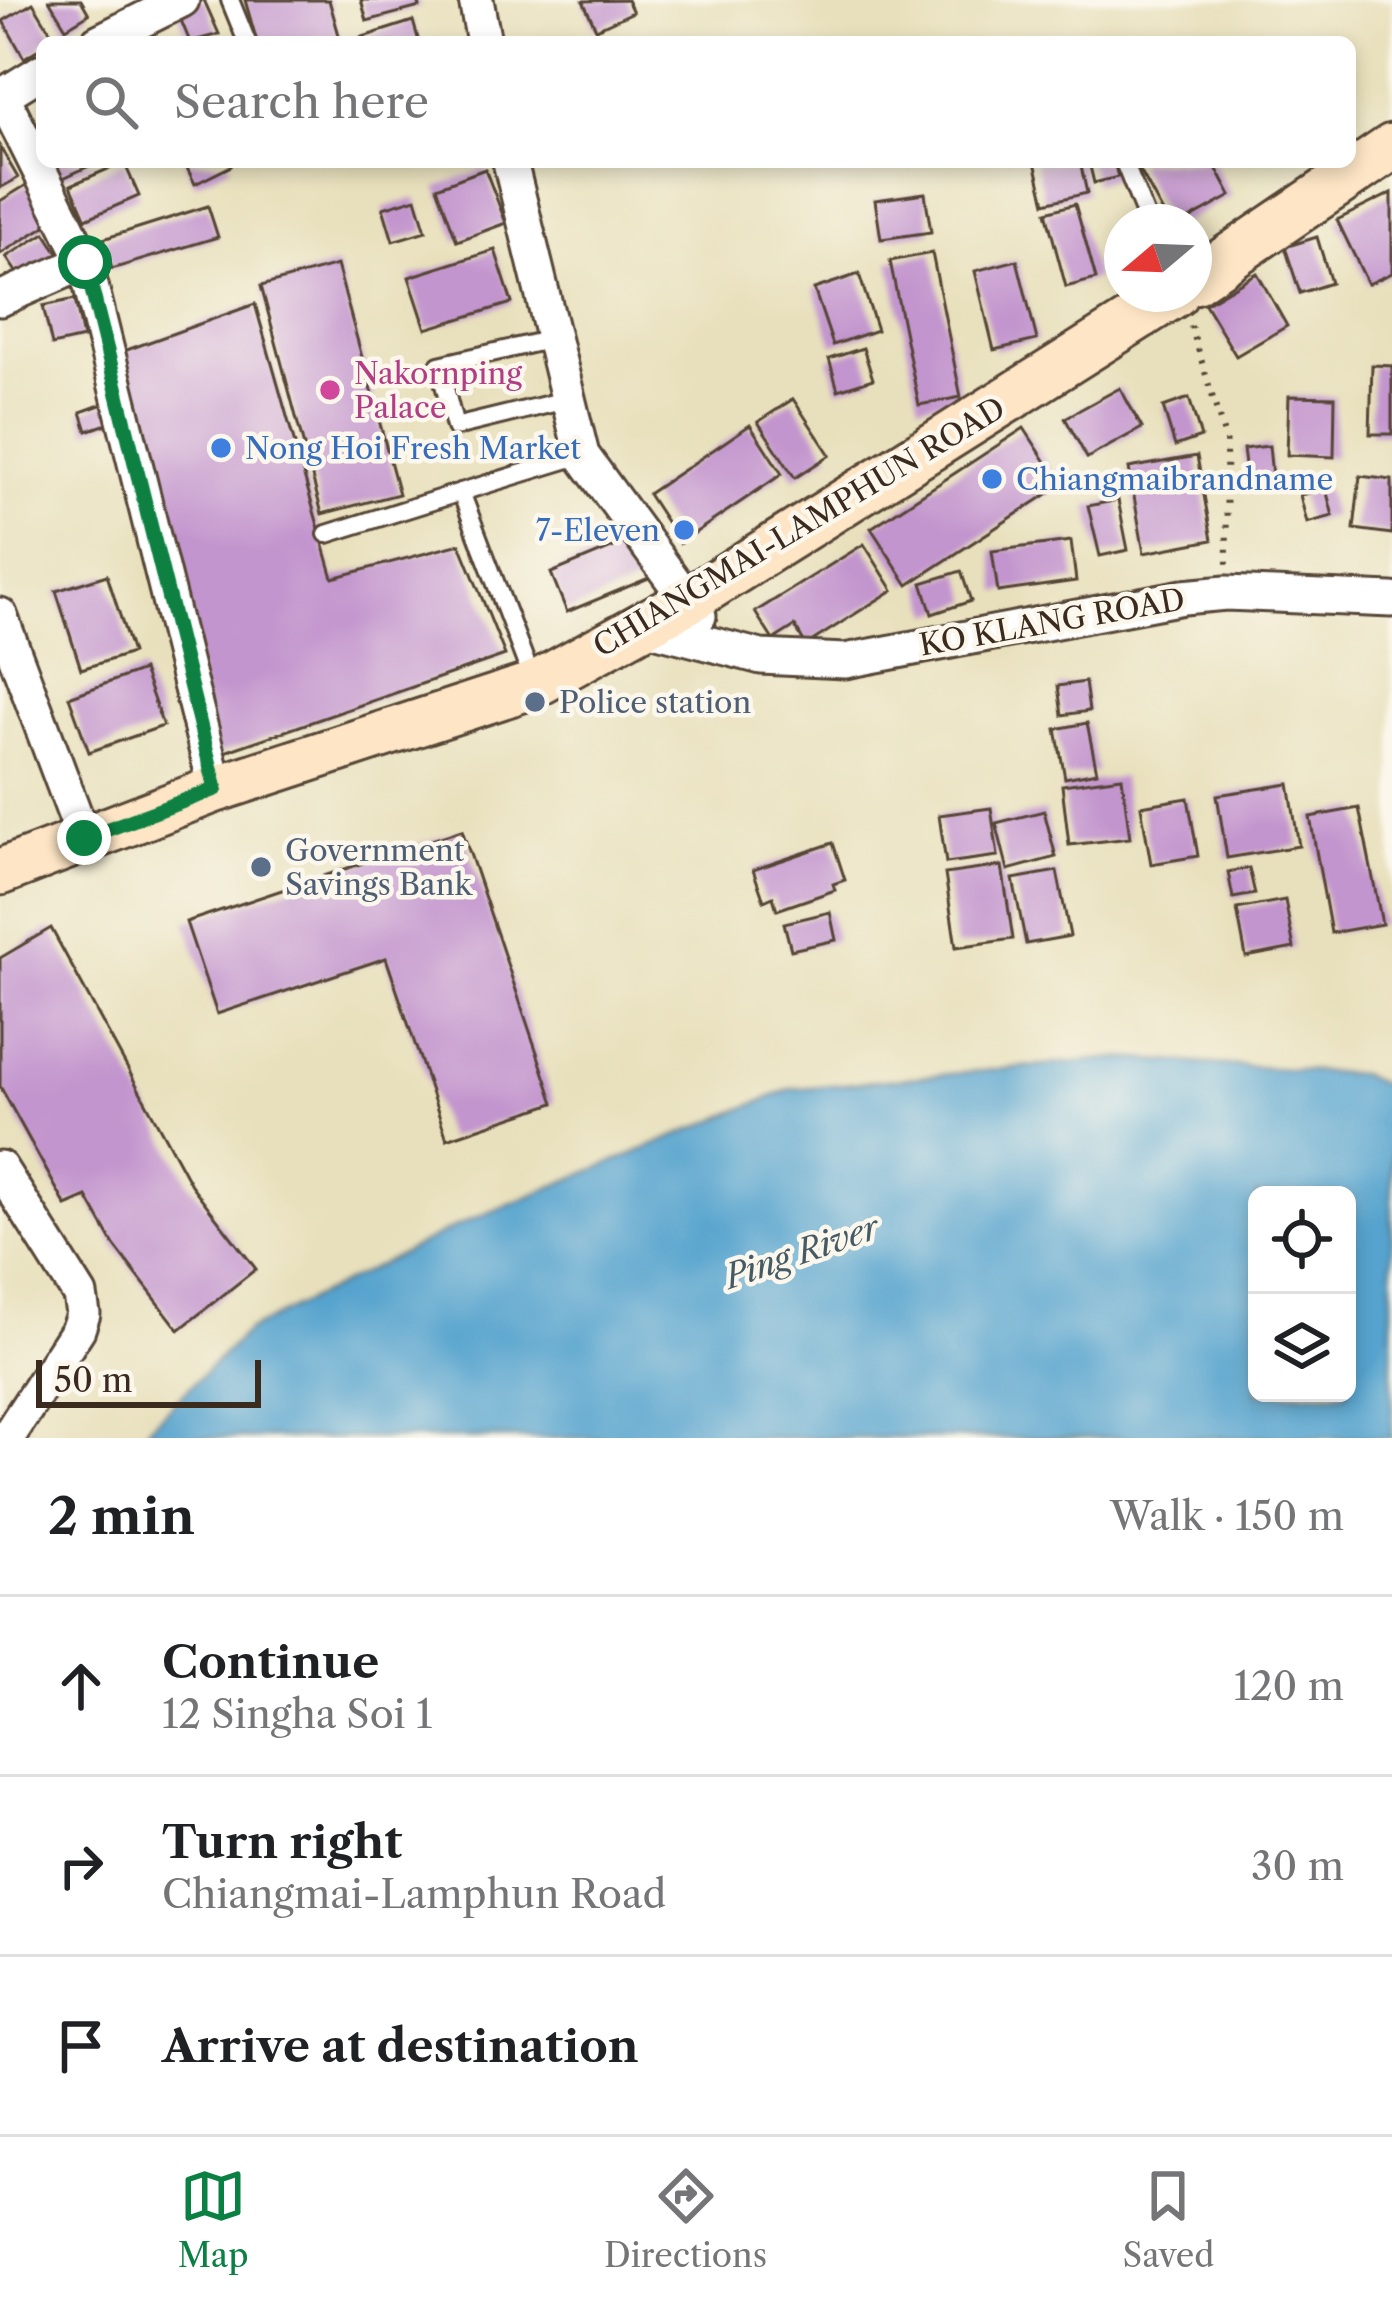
<!DOCTYPE html>
<html lang="en">
<head>
<meta charset="utf-8">
<style>
	:root { --surface:#fff; --page:#f2f2f2; --text:#202124; --muted:#757577; --line:#e0e0e0; --accent:#0b8043 }
	body { margin:0; font-family:"Libre Caslon Text",serif; background:var(--page); color:var(--text) }
	.controls { position:absolute; right:36px; bottom:36px; display:grid; overflow:hidden; border-radius:18px; box-shadow:0 6px 18px #0003 }
	.controls button { width:108px; height:108px; display:grid; place-items:center; padding:0; border:0; border-bottom:3px solid var(--line); background:var(--surface); color:var(--text); font:60px sans-serif }
	.compass { position:absolute; left:1104px; top:204px; width:108px; height:108px; border-radius:50%; background:var(--surface); box-shadow:0 6px 18px #0003; rotate:251deg }
	.scale { position:absolute; left:36px; bottom:30px; width:225px; box-sizing:border-box; padding-left:12px; border:6px solid #3b2a1e; border-top:0; font-size:33px; line-height:42px; white-space:nowrap; color:#3b2a1e; -webkit-text-stroke:9px #fbf7ec; paint-order:stroke }
	.stop { position:absolute; width:36px; height:36px; margin:-27px; border:9px solid #0b8043; border-radius:50%; background:#fff }
	.stop.end { background:#0b8043; border-color:#fff; box-shadow:0 3px 12px #0008 }
	.list { margin:0; padding:0; list-style:none }
	h2 { display:flex; justify-content:space-between; align-items:center; height:156px; margin:0; padding:0 48px; font-size:51px }
	h2 small { font-size:39px; font-weight:400; color:var(--muted) }
	.list li { display:grid; grid-template-columns:78px 1fr auto; gap:36px; align-items:center; box-sizing:border-box; height:180px; padding:0 48px; border-top:3px solid var(--line) }
	.list b { display:block; font-size:45px; white-space:nowrap }
	.list p { margin:0; font-size:39px; white-space:nowrap; color:var(--muted) }
	.list em { font-size:39px; font-style:normal; color:var(--muted) }
	.icon { flex:none; width:66px; height:66px; fill:none; stroke:currentColor; stroke-width:2; stroke-linecap:round; stroke-linejoin:round }
	.map { position:relative; flex:none; width:1392px; height:1438px; overflow:hidden }
	.search { position:absolute; background:var(--surface); box-shadow:0 6px 18px #0003; left:36px; right:36px; top:36px; height:132px; display:flex; align-items:center; gap:30px; box-sizing:border-box; padding:0 42px; border-radius:18px; color:var(--muted); font-size:45px }
	.sheet { height:696px; background:var(--surface) }
	nav { display:flex; justify-content:space-around; align-items:center; box-sizing:border-box; height:168px; border-top:3px solid var(--line); background:var(--surface); font-size:33px; color:var(--muted) }
	nav a { display:grid; justify-items:center; gap:6px }
	nav .on { color:var(--accent) }
	.map>svg:first-child { display:block }
	.water { fill:#55a3ce; stroke:#486676; stroke-width:3; fill-rule:evenodd }
	.building { fill:#c395ce }
	.lines { fill:none; stroke-linecap:round; stroke-linejoin:round }
	.service-casing { stroke:#554536; stroke-width:22 }
	.minor-casing { stroke:#554536; stroke-width:39 }
	.secondary-casing { stroke:#554536; stroke-width:51 }
	.path { stroke:#554536; stroke-width:6; stroke-dasharray:3 9; stroke-linecap:butt }
	.service { stroke:#fff; stroke-width:16 }
	.minor { stroke:#fff; stroke-width:33 }
	.secondary { stroke:#fde5c5; stroke-width:45 }
	.route { stroke:#0b8043; stroke-width:15 }
	.hotel-dot { fill:#d1479c; stroke:#fbf7ec; stroke-width:4.5 }
	.shop-dot { fill:#3f7fe0; stroke:#fbf7ec; stroke-width:4.5 }
	.service-dot { fill:#5c6f8a; stroke:#fbf7ec; stroke-width:4.5 }
	.labels { text-anchor:middle; dominant-baseline:central; stroke-width:9; stroke-linejoin:round; paint-order:stroke }
	.hotel-label { font-size:30px; fill:#b23c85; stroke:#fbf7ec; text-anchor:start }
	.shop-label { font-size:30px; fill:#366cbe; stroke:#fbf7ec; text-anchor:start }
	.street-label { font-size:30px; fill:#3b2a1e; stroke:#fbf7ec }
	.service-label { font-size:30px; fill:#4e5e75; stroke:#fbf7ec; text-anchor:start }
	.water-label { font-size:33px; font-style:italic; fill:#455a64; stroke:#fbf7ec }
</style>
</head>
<body>
<div class="map">
<svg width="1392" height="1438" viewBox="0 0 1392 1438">
	<rect width="100%" height="100%" fill="#fbf7ec"/>
	<filter id="ink" filterUnits="userSpaceOnUse"><feTurbulence type="fractalNoise" baseFrequency=".00833" numOctaves="2"/><feDisplacementMap in="SourceGraphic" scale="24" xChannelSelector="R" yChannelSelector="G"/><feConvolveMatrix kernelMatrix="1 2 1 2 8 2 1 2 1" color-interpolation-filters="sRGB"/></filter>
	<filter id="wash" filterUnits="userSpaceOnUse"><feTurbulence type="fractalNoise" baseFrequency=".004" numOctaves="4" result="noise"/><feDisplacementMap in="SourceGraphic" scale="48" xChannelSelector="R" yChannelSelector="G"/><feGaussianBlur stdDeviation="2.7" result="paint"/><feColorMatrix in="noise" values="0 0 0 0 0 0 0 0 0 0 0 0 0 0 0 0 0 1.4 0 .05"/><feComposite in="paint" operator="in"/></filter>
	<g filter="url(#wash)">
		<rect width="100%" height="100%" fill="#e8e0bc"/>
		<path class="water" d="M1119 1058 1360 1074 1392 1089V1438H138L247 1331 461 1224 791 1089ZM1257 1195H1347V1393H1257Z"/>
		<g id="blocks">
			<g class="building">
				<polygon points="49,0 81,0 89,14 66,28"/>
				<polygon points="196,0 204,0 219,34 190,42 176,8"/>
				<polygon points="245,0 329,0 341,42 257,42"/>
				<polygon points="361,0 418,0 420,7 367,21"/>
				<polygon points="627,0 633,12 596,29 583,1"/>
				<polygon points="33,3 55,39 42,42 42,47 24,58 3,21"/>
				<polygon points="413,21 419,42 362,42 360,38"/>
				<polygon points="0,147 18,178 0,188"/>
				<polygon points="54,162 98,162 61,179"/>
				<polygon points="124,162 139,196 86,219 71,185"/>
				<polygon points="184,162 229,162 231,166 195,184"/>
				<polygon points="1035,162 1080,162 1087,193 1045,203"/>
				<polygon points="1089,162 1114,162 1118,177 1094,183"/>
				<polygon points="1142,162 1213,162 1231,196 1184,222 1168,222 1137,165"/>
				<polygon points="485,169 506,223 457,241 437,187"/>
				<polygon points="28,184 52,222 0,254 0,201"/>
				<polygon points="925,193 931,232 881,239 875,200"/>
				<polygon points="1392,193 1392,273 1368,284 1337,220"/>
				<polygon points="416,198 426,231 393,241 383,208"/>
				<polygon points="1075,204 1096,279 1066,287 1046,212"/>
				<polygon points="208,206 218,237 112,269 103,239"/>
				<polygon points="45,233 60,256 21,279 6,257"/>
				<polygon points="1317,237 1331,283 1300,293 1285,247"/>
				<polygon points="495,250 512,303 426,329 409,277"/>
				<polygon points="932,253 961,397 919,405 890,261"/>
				<polygon points="1017,260 1037,340 994,350 975,271"/>
				<polygon points="337,265 399,494 322,514 261,286"/>
				<polygon points="1257,273 1287,326 1236,356 1205,304"/>
				<polygon points="859,274 877,330 833,345 814,289"/>
				<polygon points="75,299 83,338 52,345 43,306"/>
				<polygon points="255,304 333,578 460,544 505,655 216,755 124,351"/>
				<polygon points="863,348 873,379 838,390 829,359"/>
				<polygon points="1372,365 1392,366 1392,434 1370,434"/>
				<polygon points="1120,388 1142,428 1087,458 1065,418"/>
				<polygon points="1289,396 1335,397 1334,457 1287,455"/>
				<polygon points="1189,398 1201,437 1175,446 1163,407"/>
				<polygon points="793,399 830,455 795,478 758,422"/>
				<polygon points="111,401 118,420 87,431 81,412"/>
				<polygon points="750,425 782,474 680,543 648,494"/>
				<polygon points="1024,428 1061,485 908,585 871,528"/>
				<polygon points="1269,446 1273,486 1248,489 1243,449"/>
				<polygon points="1197,456 1212,540 1144,553 1129,468"/>
				<polygon points="1360,476 1392,480 1392,534 1354,529"/>
				<polygon points="1326,489 1333,516 1307,523 1300,495"/>
				<polygon points="1118,500 1128,550 1100,556 1088,506"/>
				<polygon points="633,539 649,578 567,612 551,573"/>
				<polygon points="1071,541 1076,581 998,592 992,551"/>
				<polygon points="864,544 893,590 806,645 795,626 773,640 755,612"/>
				<polygon points="961,571 971,601 932,614 922,583"/>
				<polygon points="107,575 132,653 81,669 56,591"/>
				<polygon points="143,670 163,726 89,752 69,697"/>
				<polygon points="1085,682 1089,711 1062,715 1058,686"/>
				<polygon points="1087,723 1097,772 1065,778 1056,729"/>
				<polygon points="1122,777 1130,838 1069,845 1062,785"/>
				<polygon points="1289,784 1299,846 1227,858 1217,795"/>
				<polygon points="1188,798 1198,856 1151,864 1141,806"/>
				<polygon points="991,808 998,856 946,863 939,815"/>
				<polygon points="1359,808 1382,924 1331,933 1310,817"/>
				<polygon points="1044,811 1056,857 1008,870 996,823"/>
				<polygon points="462,830 554,1103 447,1139 386,958 217,1014 186,922"/>
				<polygon points="833,843 845,880 833,884 835,890 777,910 773,897 764,901 753,870"/>
				<polygon points="1002,866 1013,939 956,947 945,874"/>
				<polygon points="1249,868 1255,894 1233,898 1228,872"/>
				<polygon points="1057,871 1070,936 1026,944 1013,879"/>
				<polygon points="1285,900 1294,948 1246,957 1237,909"/>
				<polygon points="830,912 836,940 791,950 784,923"/>
				<polygon points="51,928 191,1185 256,1269 179,1330 114,1245 87,1197 66,1206 0,1086 0,958"/>
			</g>
		</g>
	</g>
	<g filter="url(#ink)">
		<use href="#blocks" fill-opacity="0" stroke="#554536" stroke-width="3"/>
		<g class="lines">
			<defs>
				<g id="service">
					<polyline points="230,0 247,42"/>
					<polyline points="1124,162 1148,222"/>
					<polyline points="552,339 439,365 455,427 566,400"/>
					<polyline points="327,534 461,492"/>
					<polyline points="534,684 461,492 582,455"/>
				</g>
				<g id="minor">
					<polyline points="476,0 484,42"/>
					<polyline points="98,42 182,0"/>
					<polyline points="2,95 85,262 216,789"/>
					<polyline points="0,97 42,71"/>
					<polyline points="510,162 582,455 699,616"/>
					<polyline points="0,299 85,262"/>
					<polyline points="0,615 84,839"/>
					<polyline points="642,626 761,657 845,661 1183,597 1226,593 1392,600"/>
					<polyline points="0,1168 80,1295 83,1314 78,1329 7,1438"/>
				</g>
				<g id="secondary">
					<polyline points="1194,281 1392,147"/>
					<polyline points="0,872 216,789 534,685 689,600 1175,294"/>
				</g>
			</defs>
			<use href="#service" class="service-casing"/>
			<use href="#minor" class="minor-casing"/>
			<use href="#secondary" class="secondary-casing"/>
			<polyline class="path" points="1191,326 1226,441 1227,566"/>
			<use href="#service" class="service"/>
			<use href="#minor" class="minor"/>
			<use href="#secondary" class="secondary"/>
		</g>
	</g>
	<g class="lines" filter="url(#ink)">
		<polyline class="route" points="84,838 216,789 85,262"/>
	</g>
	<circle class="hotel-dot" cx="330" cy="390" r="12"/>
	<g class="shop-dot">
		<circle cx="221" cy="448" r="12"/>
		<circle cx="992" cy="479" r="12"/>
		<circle cx="684" cy="530" r="12"/>
	</g>
	<g class="service-dot">
		<circle cx="535" cy="702" r="12"/>
		<circle cx="261" cy="867" r="12"/>
	</g>
	<g class="labels">
		<g class="hotel-label">
			<text x="354" y="373">Nakornping<tspan x="354" dy="34">Palace</tspan></text>
		</g>
		<g class="shop-label">
			<text x="245" y="448">Nong Hoi Fresh Market</text>
			<text x="1016" y="479">Chiangmaibrandname</text>
			<text x="660" y="530" text-anchor="end">7-Eleven</text>
		</g>
		<g class="street-label">
			<text transform="translate(799 527) rotate(-31)">CHIANGMAI-LAMPHUN ROAD</text>
			<text transform="translate(1052 622) rotate(-10)">KO KLANG ROAD</text>
		</g>
		<g class="service-label">
			<text x="559" y="702">Police station</text>
			<text x="285" y="850">Government<tspan x="285" dy="34">Savings Bank</tspan></text>
		</g>
		<g class="water-label">
			<text transform="translate(802 1252) rotate(-19)">Ping River</text>
		</g>
	</g>
</svg>
<div class="controls">
<button><svg class="icon" aria-label="locate" viewBox="0 0 24 24"><circle cx="12" cy="12" r="6"/><path d="M12 2v4M12 18v4M2 12h4M18 12h4"/></svg></button>
<button><svg class="icon" aria-label="layers" viewBox="0 0 24 24"><path d="M12 4l9 5-9 5-9-5zM3 14l9 5 9-5"/></svg></button>
</div>
<svg class="compass" viewBox="-18 -18 36 36"><path d="M0-13l5 13h-10z" fill="#e53935"/><path d="M0 13l5-13h-10z" fill="#757577"/></svg>
<div class="scale">50 m</div>
<div class="stop" style="left:85px;top:262px"></div>
<div class="stop end" style="left:84px;top:838px"></div>
<div class="search"><svg class="icon" aria-label="search" viewBox="0 0 24 24"><circle cx="10" cy="10" r="6"/><path d="M15 15l6 6"/></svg>Search here</div>
</div>
<section class="sheet">
<h2>2 min<small>Walk · 150 m</small></h2>
<ul class="list">
<li><svg class="icon" aria-label="ahead" viewBox="0 0 24 24"><path d="M12 20V5M6 11l6-6 6 6"/></svg><div><b>Continue</b><p>12 Singha Soi 1</p></div><em>120 m</em></li>
<li><svg class="icon" aria-label="right" viewBox="0 0 24 24"><path d="M7 20v-9h11M14 6l5 5-5 5"/></svg><div><b>Turn right</b><p>Chiangmai-Lamphun Road</p></div><em>30 m</em></li>
<li><svg class="icon" aria-label="arrive" viewBox="0 0 24 24"><path d="M6 21V4h12l-3 4 3 4H6"/></svg><div><b>Arrive at destination</b></div></li>
</ul>
</section>
<nav>
<a class="on"><svg class="icon" aria-label="map" viewBox="0 0 24 24"><path d="M3 6l6-2 6 2 6-2v14l-6 2-6-2-6 2zM9 4v14M15 6v14"/></svg>Map</a>
<a><svg class="icon" aria-label="directions" viewBox="0 0 24 24"><path d="M12 3l9 9-9 9-9-9zM9 14v-3h6M13 9l2 2-2 2"/></svg>Directions</a>
<a><svg class="icon" aria-label="saved" viewBox="0 0 24 24"><path d="M7 4h10v16l-5-4-5 4z"/></svg>Saved</a>
</nav>
</body>
</html>
